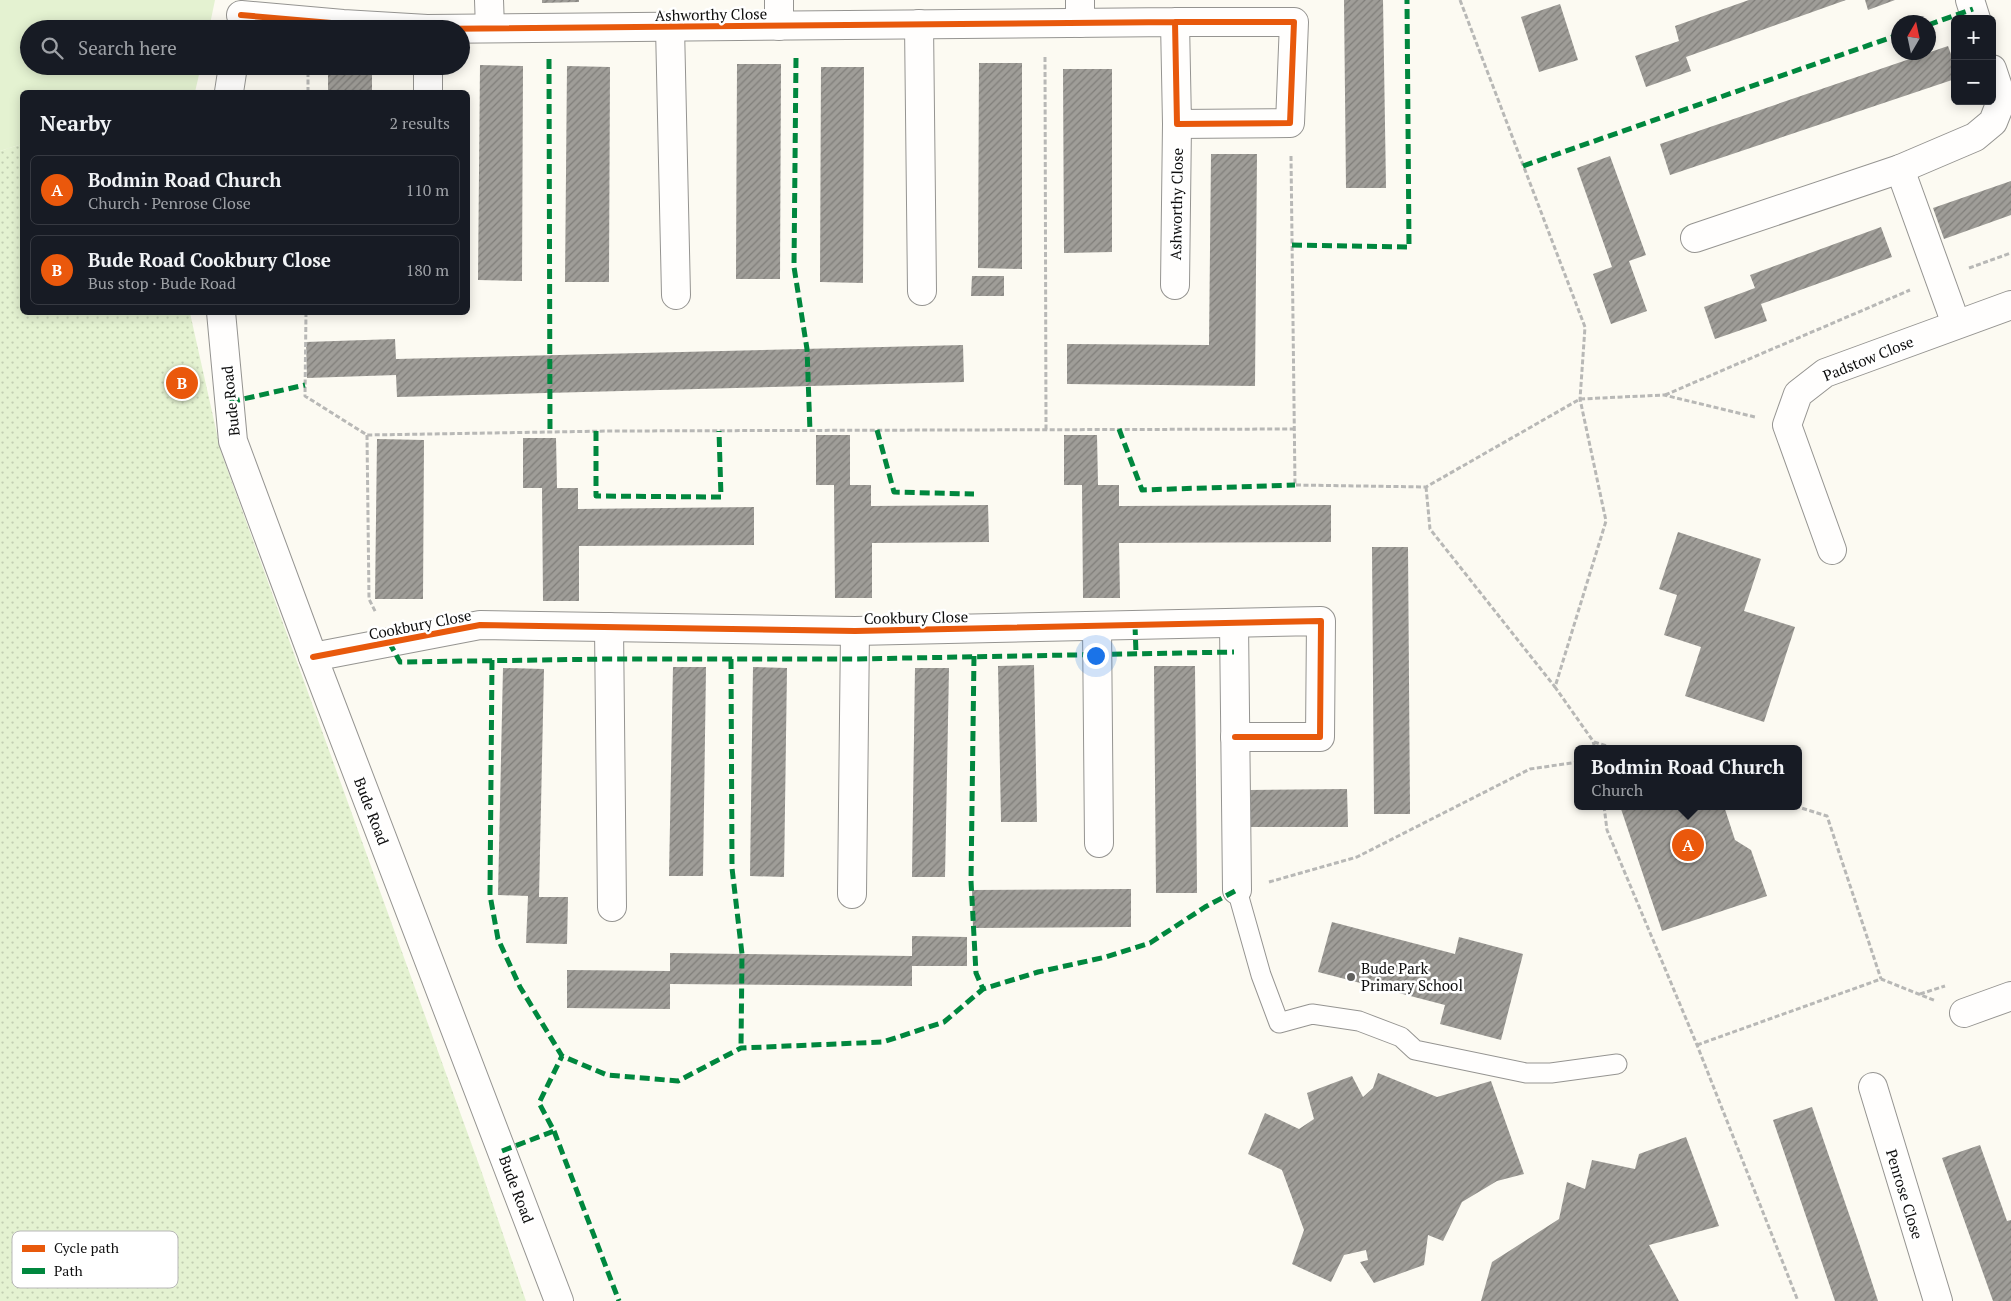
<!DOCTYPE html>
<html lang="en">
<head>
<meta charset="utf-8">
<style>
	:root { --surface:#171b24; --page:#242831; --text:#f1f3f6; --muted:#9ea1a6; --line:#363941; --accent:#ea580c }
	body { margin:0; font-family:"PT Serif",serif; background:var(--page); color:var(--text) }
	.controls { position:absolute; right:15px; top:15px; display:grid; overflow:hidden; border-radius:8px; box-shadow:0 2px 12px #0003 }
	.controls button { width:45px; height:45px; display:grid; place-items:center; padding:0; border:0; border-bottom:1px solid var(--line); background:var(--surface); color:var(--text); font:25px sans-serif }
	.compass { position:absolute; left:1891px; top:15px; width:45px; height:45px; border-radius:50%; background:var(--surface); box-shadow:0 2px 12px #0003; rotate:9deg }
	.you { position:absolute; left:1095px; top:655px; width:18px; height:18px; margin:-12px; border:4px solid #fff; border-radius:50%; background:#1a73e8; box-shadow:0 0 0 8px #1a73e833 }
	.badge { display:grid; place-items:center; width:32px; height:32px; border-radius:50%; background:var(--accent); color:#fff; font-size:16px; font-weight:700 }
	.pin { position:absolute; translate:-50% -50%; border:2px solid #fff; box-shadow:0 1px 5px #0006 }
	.popup { position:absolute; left:1574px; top:745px; width:228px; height:65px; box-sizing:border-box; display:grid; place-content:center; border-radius:8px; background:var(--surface); filter:drop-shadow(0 1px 4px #0005); font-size:16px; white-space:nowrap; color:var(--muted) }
	.popup b { font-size:19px; color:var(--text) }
	.popup::after { content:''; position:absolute; left:50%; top:100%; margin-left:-10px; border:10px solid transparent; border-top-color:var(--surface) }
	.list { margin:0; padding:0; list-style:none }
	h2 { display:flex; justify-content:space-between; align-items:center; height:65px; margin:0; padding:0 20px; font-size:21px }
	h2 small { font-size:16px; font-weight:400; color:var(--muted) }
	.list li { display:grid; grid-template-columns:32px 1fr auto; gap:15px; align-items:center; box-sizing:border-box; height:70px; margin:0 10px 10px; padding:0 10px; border:1px solid var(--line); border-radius:8px }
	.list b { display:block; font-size:19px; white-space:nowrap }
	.list p { margin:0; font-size:16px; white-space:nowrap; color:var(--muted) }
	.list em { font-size:16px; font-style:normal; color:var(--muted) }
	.icon { flex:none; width:28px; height:28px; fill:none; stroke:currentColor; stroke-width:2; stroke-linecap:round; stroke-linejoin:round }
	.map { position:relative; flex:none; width:2011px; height:1301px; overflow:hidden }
	.search { position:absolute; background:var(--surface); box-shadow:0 2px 12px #0003; left:20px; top:20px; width:450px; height:55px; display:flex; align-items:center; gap:12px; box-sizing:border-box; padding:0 18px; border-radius:28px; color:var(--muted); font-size:19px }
	.panel { position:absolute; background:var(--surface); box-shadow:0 2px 12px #0003; left:20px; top:90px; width:450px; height:225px; border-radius:8px }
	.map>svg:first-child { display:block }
	.grass { fill:url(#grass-dots) }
	.garden { fill:#e4f2d1 }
	.building { fill:url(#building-hatch) }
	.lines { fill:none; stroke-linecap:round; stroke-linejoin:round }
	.lane-casing { stroke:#959491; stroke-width:21 }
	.street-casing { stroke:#959491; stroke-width:30 }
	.path { stroke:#b8b8b6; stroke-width:3; stroke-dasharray:5 2.5; stroke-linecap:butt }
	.lane { stroke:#fffefd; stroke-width:19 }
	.street { stroke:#fffefd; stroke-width:28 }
	.quiet { stroke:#00873e; stroke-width:5; stroke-dasharray:10 5; stroke-linecap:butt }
	.cycleway-casing { stroke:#fff; stroke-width:9 }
	.cycleway { stroke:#e8590c; stroke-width:6 }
	.poi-dot { fill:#61615e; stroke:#fff; stroke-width:2 }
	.labels { text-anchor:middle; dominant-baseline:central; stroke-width:5; stroke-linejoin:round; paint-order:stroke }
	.street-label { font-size:15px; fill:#0e0e0e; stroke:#fff }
	.poi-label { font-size:15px; fill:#0e0e0e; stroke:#fff; text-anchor:start }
	.key { fill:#fff; stroke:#b7b7b7; stroke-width:1 }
	.key-label { font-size:14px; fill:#0e0e0e }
</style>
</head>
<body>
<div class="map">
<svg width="2011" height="1301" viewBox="0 0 2011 1301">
	<defs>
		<pattern id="grass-dots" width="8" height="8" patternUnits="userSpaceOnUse" patternTransform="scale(1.25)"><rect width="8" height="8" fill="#e4f2d1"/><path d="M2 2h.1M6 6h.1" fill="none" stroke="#c2ceb2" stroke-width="1.8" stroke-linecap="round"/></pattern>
		<pattern id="building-hatch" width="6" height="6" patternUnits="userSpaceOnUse" patternTransform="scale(1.25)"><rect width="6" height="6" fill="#9f9d98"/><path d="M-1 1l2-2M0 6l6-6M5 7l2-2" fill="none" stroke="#807e7a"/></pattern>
	</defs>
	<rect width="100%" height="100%" fill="#fcfaf2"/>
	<polygon class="grass" points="22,144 22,312 190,313 221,452 482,1173 526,1301 0,1301 0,151"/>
	<polygon class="garden" points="0,0 215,0 209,29 29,29 29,66 201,66 195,92 22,92 22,144 0,151"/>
	<g class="building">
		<polygon points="542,0 579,0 579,2 542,3"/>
		<polygon points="1344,0 1383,0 1386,188 1346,188"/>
		<polygon points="1749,0 1846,0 1686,57 1691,71 1646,87 1635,56 1679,41 1675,26"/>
		<polygon points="1865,0 1895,0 1868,10"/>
		<polygon points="1560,4 1578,60 1539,72 1521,17"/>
		<polygon points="1948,46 1955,65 1955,79 1670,175 1660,144"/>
		<polygon points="979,63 1022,63 1022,269 978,268"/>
		<polygon points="737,64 781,64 780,279 736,279"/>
		<polygon points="480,65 523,66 522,281 478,280"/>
		<polygon points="567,66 610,67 609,282 565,282"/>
		<rect x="328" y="67" width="44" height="25"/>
		<polygon points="821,67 864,67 863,283 820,282"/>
		<polygon points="1063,69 1112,69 1112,252 1064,253"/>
		<polygon points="1211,154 1257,154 1255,386 1067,384 1067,344 1209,345"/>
		<polygon points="1610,156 1646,255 1629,261 1647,311 1611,324 1593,274 1612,267 1577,168"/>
		<polygon points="2011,181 2011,215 1944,239 1933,208"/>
		<polygon points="1881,227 1892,257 1761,304 1767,321 1715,339 1704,307 1755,288 1750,275"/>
		<polygon points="972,276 1004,276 1004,296 971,296"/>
		<polygon points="395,339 396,359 963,345 964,382 397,397 396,375 307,378 306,342"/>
		<polygon points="816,435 850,435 850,485 871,485 871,506 988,505 989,542 872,543 872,598 835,598 834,485 816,485"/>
		<polygon points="1064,435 1097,435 1098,485 1119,485 1119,506 1331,505 1331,542 1119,543 1120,598 1083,598 1082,485 1064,485"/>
		<polygon points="523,438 556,438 557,488 578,488 578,509 754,507 754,545 579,546 579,601 543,601 542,488 523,488"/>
		<polygon points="377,439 424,440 423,599 375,599"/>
		<polygon points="1678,532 1761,559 1744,611 1795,627 1764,722 1685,696 1701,647 1664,635 1677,595 1659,589"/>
		<polygon points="1372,547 1408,547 1410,814 1374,814"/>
		<polygon points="1034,665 1037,822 1001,822 998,666"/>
		<polygon points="1154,666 1195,666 1197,893 1156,893"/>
		<polygon points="673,667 706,667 703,876 669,876"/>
		<polygon points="753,667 787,668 784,877 750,876"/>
		<polygon points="503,668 544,669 539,897 568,897 567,944 526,943 528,896 498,895"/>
		<polygon points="915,668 949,668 945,877 912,877"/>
		<polygon points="1347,789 1348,827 1249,827 1249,790"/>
		<polygon points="1620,806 1724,806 1735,840 1751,850 1767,896 1662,931"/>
		<polygon points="1131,889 1131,927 973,928 972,890"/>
		<polygon points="1332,922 1455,954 1459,937 1523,954 1501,1040 1440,1024 1445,1005 1318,972"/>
		<polygon points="912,936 967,937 967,966 912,966 912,986 670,984 670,1009 567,1008 567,970 670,971 670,953 912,956"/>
		<polygon points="1378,1073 1437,1097 1491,1081 1524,1174 1497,1181 1462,1202 1443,1241 1428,1235 1424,1265 1374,1283 1360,1262 1368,1260 1366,1250 1344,1255 1331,1282 1292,1264 1304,1230 1282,1170 1248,1154 1265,1113 1299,1129 1314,1119 1307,1093 1352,1076 1363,1097 1373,1088"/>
		<polygon points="1812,1107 1859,1243 1878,1301 1835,1301 1773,1120"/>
		<polygon points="1686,1137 1719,1226 1649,1245 1679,1301 1481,1301 1492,1262 1559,1219 1567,1182 1585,1189 1592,1160 1635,1169 1639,1154"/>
		<polygon points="1980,1145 2007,1221 2011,1220 2011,1301 1993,1301 1942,1158"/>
	</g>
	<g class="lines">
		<defs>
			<polyline id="lane" points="1237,890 1261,975 1279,1023 1312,1014 1359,1021 1401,1037 1415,1050 1526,1073 1551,1073 1617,1064"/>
			<g id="street">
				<polyline points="489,0 490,28"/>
				<polyline points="1080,0 1080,23"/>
				<polyline points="1970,0 1976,19"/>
				<polyline points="241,15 343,24 427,29 1175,22 1294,22 1290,123 1177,124 1175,22"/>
				<polyline points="919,24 922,291"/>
				<polyline points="779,26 779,0"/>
				<polyline points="670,27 676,295"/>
				<polyline points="428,66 428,92"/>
				<polyline points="229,92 233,66"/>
				<polyline points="1900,169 1956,324"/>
				<polyline points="1695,238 1900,169 1975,137 1993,122 2002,99 1992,69"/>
				<polyline points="1175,285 1177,124"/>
				<polyline points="221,312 233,441 313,657 559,1301"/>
				<polyline points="1832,550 1787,425 1798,394 1825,373 2011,305"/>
				<polyline points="1234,623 1237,890"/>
				<polyline points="1097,626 1099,843"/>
				<polyline points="609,627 612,907"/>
				<polyline points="313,657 480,625 855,631 1321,621 1320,737 1235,737"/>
				<polyline points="852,894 855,631"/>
				<polyline points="1964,1013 2011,996"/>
				<polyline points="1873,1087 1938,1301"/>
			</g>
		</defs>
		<use href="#lane" class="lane-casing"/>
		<use href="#street" class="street-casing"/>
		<g class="path">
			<polyline points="1460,0 1585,327 1580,399 1606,521 1555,687 1593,741 1595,749"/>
			<polyline points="1045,57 1046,430"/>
			<polyline points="308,92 308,66"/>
			<polyline points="1291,156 1295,485 1426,487 1580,399 1664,395 1755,417"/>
			<polyline points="1969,268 2011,253"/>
			<polyline points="306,312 305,396 367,435 611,431 1296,429"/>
			<polyline points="1665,395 1910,290"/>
			<polyline points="367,435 369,599 376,613"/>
			<polyline points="1426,487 1430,529 1555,687"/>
			<polyline points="1594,742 1616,749"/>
			<polyline points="1604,806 1607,830 1697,1045 1798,1301"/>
			<polyline points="1795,806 1827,816 1881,979"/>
			<polyline points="1269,882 1357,857 1530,769 1578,762"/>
			<polyline points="1920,994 1945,986"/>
			<polyline points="1697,1045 1881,979 1936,1001"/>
		</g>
		<use href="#lane" class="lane"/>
		<use href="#street" class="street"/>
		<g class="quiet">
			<polyline points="1928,25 1973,9"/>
			<polyline points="796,58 794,267 807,349 810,431"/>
			<polyline points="549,59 550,432"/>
			<polyline points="1523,166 1898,35"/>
			<polyline points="1292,245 1409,247 1407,0"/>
			<polyline points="230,402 305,385"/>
			<polyline points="1119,429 1142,490 1295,485"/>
			<polyline points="877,430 894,492 974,494"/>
			<polyline points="596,431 596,496 721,497 719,431"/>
			<polyline points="1135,625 1136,653"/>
			<polyline points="389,642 400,662 609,659 854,659 1234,652"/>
			<polyline points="974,656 971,881 976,973 983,989"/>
			<polyline points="731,659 732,868 742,954 741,1048"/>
			<polyline points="492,660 490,895 498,939 520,987 562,1056 607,1075 678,1081 741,1048 883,1042 944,1022 983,989 1038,972 1106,957 1150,943 1205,907 1237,890"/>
			<polyline points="554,1131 619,1301"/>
			<polyline points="502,1151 554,1131 539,1103 562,1056"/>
		</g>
		<defs>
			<g id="cycleway">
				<polyline points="241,15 343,24 427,29 1175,22 1294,22 1290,123 1177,124 1175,22"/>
				<polyline points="313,657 480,625 855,631 1321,621 1320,737 1235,737"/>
			</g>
		</defs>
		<use href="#cycleway" class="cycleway-casing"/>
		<use href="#cycleway" class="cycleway"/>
	</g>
	<circle class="poi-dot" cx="1351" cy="977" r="5"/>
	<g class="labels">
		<g class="street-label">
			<text transform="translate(711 14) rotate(-1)">Ashworthy Close</text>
			<text transform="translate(1176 204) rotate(-89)">Ashworthy Close</text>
			<text transform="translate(1868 358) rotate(-22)">Padstow Close</text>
			<text transform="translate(230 401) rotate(-96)">Bude Road</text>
			<text transform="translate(916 617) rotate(-1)">Cookbury Close</text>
			<text transform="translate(420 624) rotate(-11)">Cookbury Close</text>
			<text transform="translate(372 811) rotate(69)">Bude Road</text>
			<text transform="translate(517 1189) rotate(69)">Bude Road</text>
			<text transform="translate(1905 1194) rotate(73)">Penrose Close</text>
		</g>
		<g class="poi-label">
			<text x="1361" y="968">Bude Park<tspan x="1361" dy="17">Primary School</tspan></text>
		</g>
	</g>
	<rect x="12" y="1231" width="166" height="57" rx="8" class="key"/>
	<rect x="22" y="1245" width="23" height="7" fill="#e8590c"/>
	<rect x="22" y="1268" width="23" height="6" fill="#00873e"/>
	<g class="key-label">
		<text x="54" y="1253">Cycle path</text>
		<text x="54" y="1276">Path</text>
	</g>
</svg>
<div class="controls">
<button>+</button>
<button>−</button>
</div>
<svg class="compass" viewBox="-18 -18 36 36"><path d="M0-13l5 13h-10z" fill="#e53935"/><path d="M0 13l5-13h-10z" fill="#9ea1a6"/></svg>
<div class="you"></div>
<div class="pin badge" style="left:1688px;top:845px">A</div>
<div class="popup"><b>Bodmin Road Church</b>Church</div>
<div class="pin badge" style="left:182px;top:383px">B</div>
<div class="search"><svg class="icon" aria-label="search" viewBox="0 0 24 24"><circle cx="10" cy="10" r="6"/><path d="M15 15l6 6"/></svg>Search here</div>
<section class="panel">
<h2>Nearby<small>2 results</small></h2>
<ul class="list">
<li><span class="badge">A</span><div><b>Bodmin Road Church</b><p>Church · Penrose Close</p></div><em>110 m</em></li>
<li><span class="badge">B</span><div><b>Bude Road Cookbury Close</b><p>Bus stop · Bude Road</p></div><em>180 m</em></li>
</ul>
</section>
</div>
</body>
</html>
